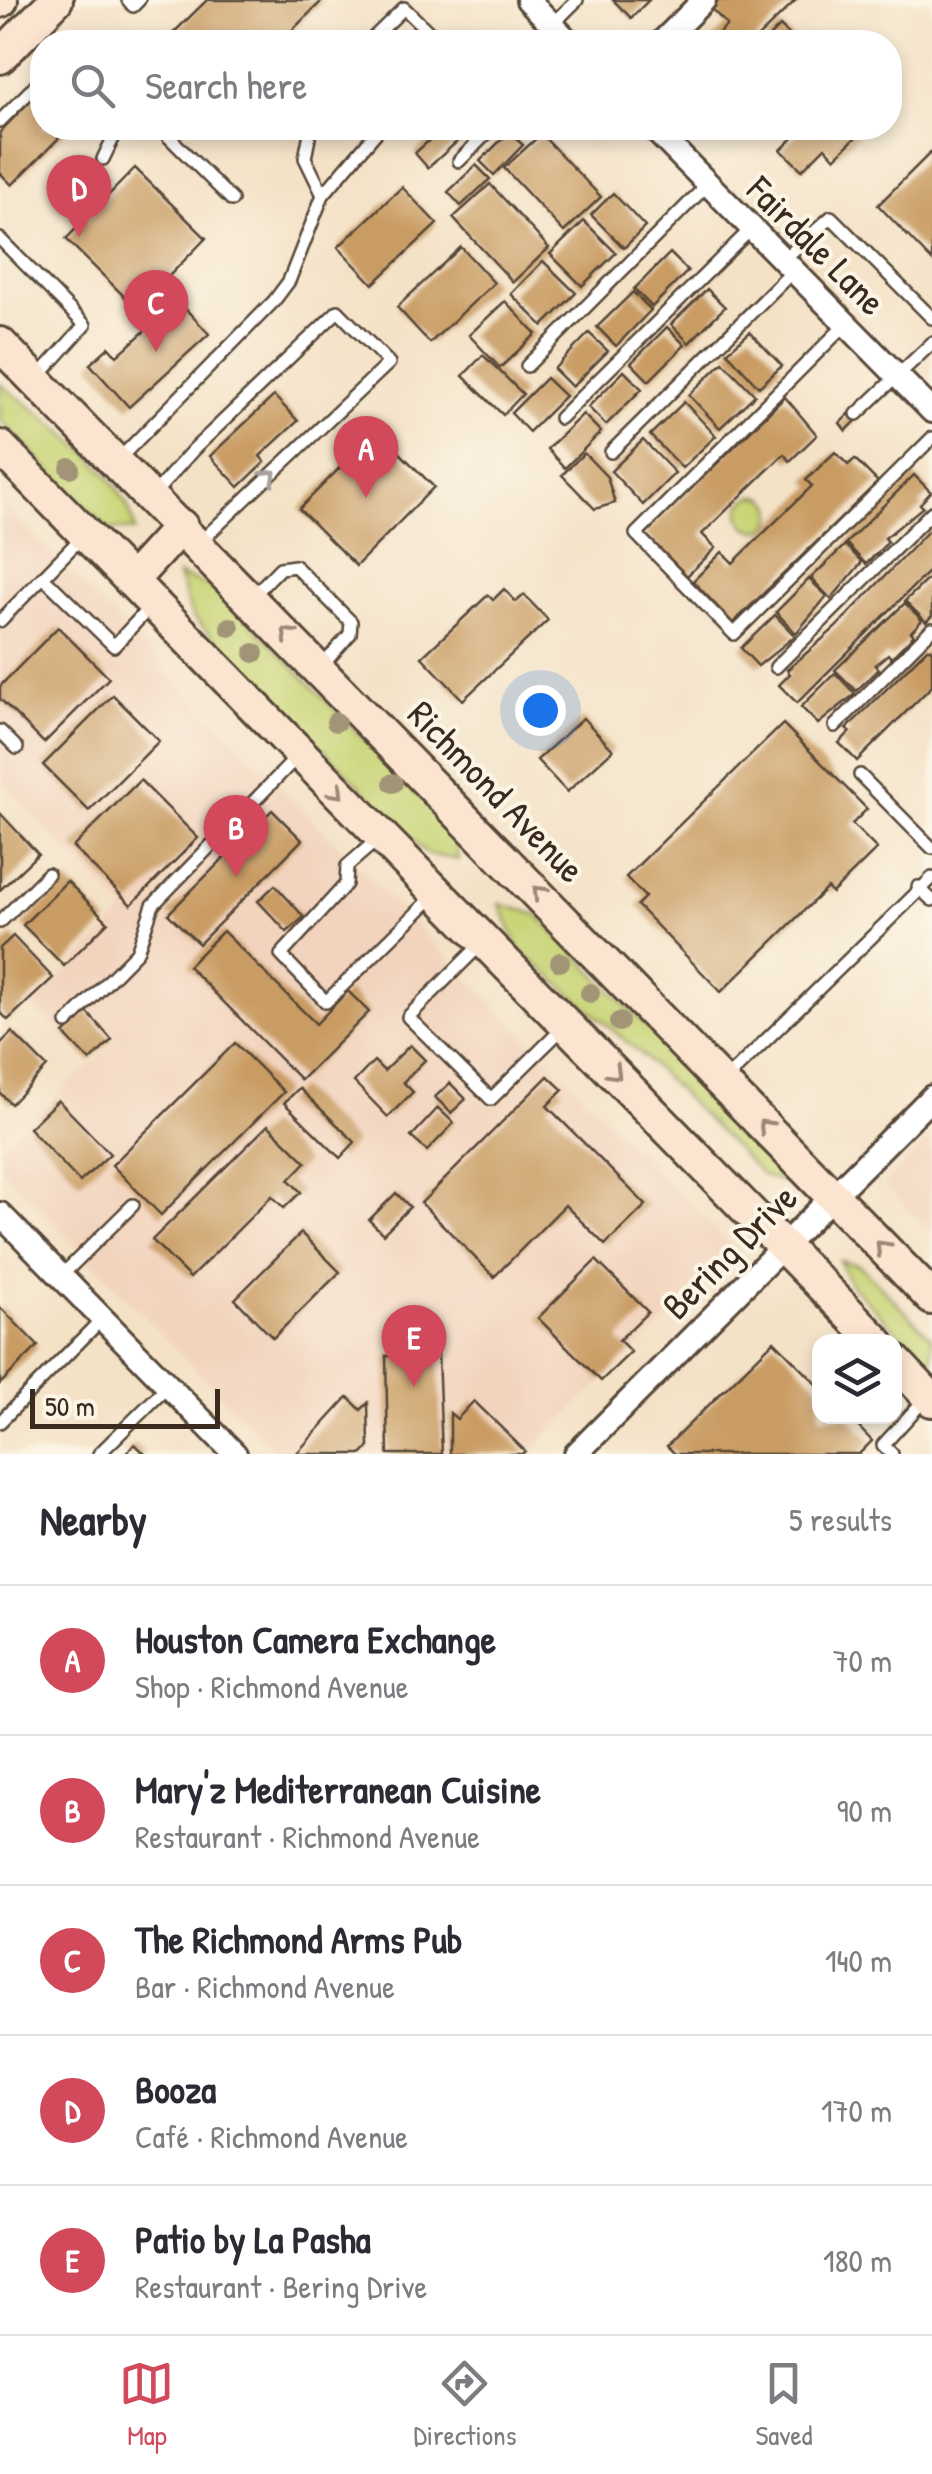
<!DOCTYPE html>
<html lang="en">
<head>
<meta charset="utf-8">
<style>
	:root { --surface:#fff; --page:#f2f2f3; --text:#2b2b33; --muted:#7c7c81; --line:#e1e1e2; --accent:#d1495b }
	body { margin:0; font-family:"Patrick Hand",sans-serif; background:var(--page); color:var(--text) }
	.controls { position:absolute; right:30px; bottom:30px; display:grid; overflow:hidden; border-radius:20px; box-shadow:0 5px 15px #0003 }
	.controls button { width:90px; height:90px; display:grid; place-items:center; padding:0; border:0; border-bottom:2px solid var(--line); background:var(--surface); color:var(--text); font:50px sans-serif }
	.scale { position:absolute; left:30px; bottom:25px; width:190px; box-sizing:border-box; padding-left:10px; border:5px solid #3b2a1e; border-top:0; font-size:28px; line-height:35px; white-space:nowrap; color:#3b2a1e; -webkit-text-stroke:8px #fcf5e5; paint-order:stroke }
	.you { position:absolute; left:540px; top:710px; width:35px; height:35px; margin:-25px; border:8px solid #fff; border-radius:50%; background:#1a73e8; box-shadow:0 0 0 15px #1a73e833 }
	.badge { display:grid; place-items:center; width:65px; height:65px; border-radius:50%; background:var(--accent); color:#fff; font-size:32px; font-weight:700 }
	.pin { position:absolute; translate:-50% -82px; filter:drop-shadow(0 2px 5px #0008) }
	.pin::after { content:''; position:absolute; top:52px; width:35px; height:30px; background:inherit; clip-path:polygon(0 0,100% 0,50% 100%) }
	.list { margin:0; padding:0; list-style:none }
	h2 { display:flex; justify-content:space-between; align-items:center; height:130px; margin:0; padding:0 40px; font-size:42px }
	h2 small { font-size:32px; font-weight:400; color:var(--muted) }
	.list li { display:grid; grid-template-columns:65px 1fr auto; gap:30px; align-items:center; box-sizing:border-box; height:150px; padding:0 40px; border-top:2px solid var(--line) }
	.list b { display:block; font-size:38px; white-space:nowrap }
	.list p { margin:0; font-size:32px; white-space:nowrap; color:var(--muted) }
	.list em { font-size:32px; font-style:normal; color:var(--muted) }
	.icon { flex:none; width:55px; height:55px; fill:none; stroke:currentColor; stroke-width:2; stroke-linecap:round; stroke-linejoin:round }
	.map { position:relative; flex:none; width:932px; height:1454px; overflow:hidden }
	.search { position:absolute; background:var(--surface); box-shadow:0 5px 15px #0003; left:30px; right:30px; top:30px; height:110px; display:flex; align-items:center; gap:25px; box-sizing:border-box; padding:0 35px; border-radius:40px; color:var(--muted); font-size:38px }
	.sheet { height:880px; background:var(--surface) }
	nav { display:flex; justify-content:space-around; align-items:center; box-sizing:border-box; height:140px; border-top:2px solid var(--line); background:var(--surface); font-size:28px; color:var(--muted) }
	nav a { display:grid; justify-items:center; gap:5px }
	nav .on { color:var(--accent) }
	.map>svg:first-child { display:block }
	.built { fill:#f2d4be }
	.green { fill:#c8d475; stroke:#827f4a; stroke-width:2.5 }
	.building { fill:#c99c63 }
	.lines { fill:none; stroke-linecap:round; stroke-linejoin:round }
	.service-casing { stroke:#574637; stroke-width:16 }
	.minor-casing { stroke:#574637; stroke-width:28 }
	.secondary-casing { stroke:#574637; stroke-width:38 }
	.service { stroke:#fff; stroke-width:11 }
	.minor { stroke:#fff; stroke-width:22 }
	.secondary { stroke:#fce5d0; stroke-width:32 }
	.tree { fill:#a29476 }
	.oneway { stroke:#a79f9a }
	.oneway2 { stroke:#9c8877 }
	.labels { text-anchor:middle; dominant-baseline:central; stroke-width:8; stroke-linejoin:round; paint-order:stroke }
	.street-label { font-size:38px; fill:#3b2a1e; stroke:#fcf5e5 }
</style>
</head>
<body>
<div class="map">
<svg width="932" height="1454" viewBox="0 0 932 1454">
	<rect width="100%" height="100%" fill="#fcf5e5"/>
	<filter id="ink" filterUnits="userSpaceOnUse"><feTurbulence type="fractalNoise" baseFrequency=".01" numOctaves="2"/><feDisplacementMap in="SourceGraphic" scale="20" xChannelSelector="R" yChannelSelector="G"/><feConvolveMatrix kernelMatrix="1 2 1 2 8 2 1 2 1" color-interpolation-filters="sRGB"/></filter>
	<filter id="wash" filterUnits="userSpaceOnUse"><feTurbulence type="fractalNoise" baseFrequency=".0048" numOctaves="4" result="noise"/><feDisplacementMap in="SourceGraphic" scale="40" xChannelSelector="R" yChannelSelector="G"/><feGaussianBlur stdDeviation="2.25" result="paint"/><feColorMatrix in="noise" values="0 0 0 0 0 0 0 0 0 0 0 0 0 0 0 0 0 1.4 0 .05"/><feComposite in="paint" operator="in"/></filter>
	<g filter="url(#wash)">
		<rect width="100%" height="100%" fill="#f4e2c7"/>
		<g class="built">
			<polygon points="0,501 737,1252 527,1454 277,1454 0,1167 0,1147 116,1041 88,1010 63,1032 32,1006 126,911 0,780"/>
			<polygon points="932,1136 932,1233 884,1184"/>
		</g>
		<g class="green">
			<path d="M0 384C47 419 126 471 135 531L108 529 0 420Z"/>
			<circle cx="757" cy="513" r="17"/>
			<polygon points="178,575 217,589 454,831 458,860 427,854 192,616"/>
			<polygon points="500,904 536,914 783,1164 783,1182 763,1176 642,1055 519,949"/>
			<polygon points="840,1261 859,1265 932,1338 932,1367 850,1284"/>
		</g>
		<g id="blocks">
			<g class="building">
				<polygon points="207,0 323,0 280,42 164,42"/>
				<polygon points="613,0 649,0 631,18"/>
				<polygon points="719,0 748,2 796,0 753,42 710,42 727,25 711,8"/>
				<polygon points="780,26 797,42 764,42"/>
				<polygon points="42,89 42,128 69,128 12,185 0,173 0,132"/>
				<polygon points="443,128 472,128 428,168 415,153"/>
				<polygon points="803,128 865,128 835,158 825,147 802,170 781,150"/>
				<polygon points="509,132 523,145 494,175 480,161"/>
				<polygon points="541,134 601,197 564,232 504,168"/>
				<polygon points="932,151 932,261 878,205"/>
				<polygon points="476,165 490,179 461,206 448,192"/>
				<polygon points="135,168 206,238 137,309 66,239"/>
				<polygon points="490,184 549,248 513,282 453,218"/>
				<polygon points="402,187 437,224 373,284 338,247"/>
				<polygon points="613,193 645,227 624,248 591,215"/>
				<polygon points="584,221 616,253 582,286 550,254"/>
				<polygon points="461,247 494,283 430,343 397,307"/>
				<polygon points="670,253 688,271 652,307 634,289"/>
				<polygon points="543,261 576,293 543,326 511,294"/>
				<polygon points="707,289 725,307 689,343 671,324"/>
				<polygon points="633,292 651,310 616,346 597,327"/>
				<polygon points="178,301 209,334 129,407 90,364 109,347 117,356"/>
				<polygon points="505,301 536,334 500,368 469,335"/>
				<polygon points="667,327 685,345 649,381 631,363"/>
				<polygon points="750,332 782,366 759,387 727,352"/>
				<polygon points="589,333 608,351 572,387 554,369"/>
				<polygon points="483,355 523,394 503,415 463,376"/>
				<polygon points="723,362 755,395 720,428 689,395"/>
				<polygon points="624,371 642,389 606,425 588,407"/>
				<polygon points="546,378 565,396 529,432 511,413"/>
				<polygon points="274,396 298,421 260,456 265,462 239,487 210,456"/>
				<polygon points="785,397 817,435 790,461 784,454 702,534 716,548 687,576 645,534"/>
				<polygon points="684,402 716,436 682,468 650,435"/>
				<polygon points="583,414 601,432 565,468 547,449"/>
				<polygon points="849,414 856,421 846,431 840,423"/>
				<polygon points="377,430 434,487 356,566 299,509"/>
				<polygon points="643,440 675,473 643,505 611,471"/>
				<polygon points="835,452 848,465 855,459 878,482 733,623 693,581 722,552 733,563 812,486 806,480"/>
				<polygon points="584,453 607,477 615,503 595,509 562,475"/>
				<polygon points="914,475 931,492 920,504 923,507 885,538 888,542 866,564 846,543"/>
				<polygon points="932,527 932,568 797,703 779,685 790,674 787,670 835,628"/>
				<polygon points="845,545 862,562 831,599 811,578"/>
				<polygon points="932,575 932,616 926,622 905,601"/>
				<polygon points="809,579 827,596 796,633 776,612"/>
				<polygon points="504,589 516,602 524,595 548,620 463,700 422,657 488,595 493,600"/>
				<polygon points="905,603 922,620 911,632 914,635 891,658 888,654 875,665 879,669 856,691 835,670"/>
				<polygon points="775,615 795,636 758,666 741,648"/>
				<polygon points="58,627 109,678 44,743 0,699 0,686"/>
				<polygon points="927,649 932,649 932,686 857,761 839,743 850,732 846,729"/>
				<polygon points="835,673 855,694 818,724 801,707"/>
				<polygon points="113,695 159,741 89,811 43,765"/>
				<polygon points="583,718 613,750 567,792 537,760"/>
				<polygon points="783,724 867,809 852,824 877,849 832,893 827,888 721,992 637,905 645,897 626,877"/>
				<polygon points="140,780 198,838 131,905 73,847"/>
				<polygon points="272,810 302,840 199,944 168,914"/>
				<polygon points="0,813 38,854 0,890"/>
				<polygon points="67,881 108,922 64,966 23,925"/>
				<polygon points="275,885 304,917 287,932 258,901"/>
				<polygon points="223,931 316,1024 348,991 369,1012 301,1080 188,966"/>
				<polygon points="13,936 53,978 8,1020 0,1012 0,948"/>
				<polygon points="87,1012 112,1040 90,1061 64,1034"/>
				<polygon points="12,1032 47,1067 11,1104 0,1093 0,1044"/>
				<polygon points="235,1043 284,1092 161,1215 112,1165"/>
				<polygon points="410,1045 425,1060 403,1082 413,1092 388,1117 354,1082 374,1061 384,1071"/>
				<polygon points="548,1076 563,1090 547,1106 646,1205 605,1245 565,1205 494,1277 421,1203"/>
				<polygon points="450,1083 466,1099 451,1113 435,1097"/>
				<polygon points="299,1088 355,1142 340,1158 284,1103"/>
				<polygon points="58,1100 110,1154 80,1182 29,1128"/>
				<polygon points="438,1108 454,1123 427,1151 411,1137"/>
				<polygon points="268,1125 306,1162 289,1180 301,1192 284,1208 272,1196 190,1278 152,1240"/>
				<polygon points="396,1193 410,1207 383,1234 369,1220"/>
				<polygon points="301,1233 340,1272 273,1338 235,1299"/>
				<polygon points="596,1260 648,1312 619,1340 631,1352 601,1381 538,1318"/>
				<polygon points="0,1307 38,1346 0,1384"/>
				<polygon points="774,1341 820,1387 820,1416 848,1416 872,1441 859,1454 675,1454 667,1446"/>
				<polygon points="438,1354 442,1454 388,1454 386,1356"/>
				<polygon points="348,1397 361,1410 368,1403 369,1447 363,1454 296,1454"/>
				<polygon points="474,1401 525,1451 522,1454 450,1454 450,1413 457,1419"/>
				<polygon points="135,1444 145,1454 125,1454"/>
			</g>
		</g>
	</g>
	<g filter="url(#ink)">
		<use href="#blocks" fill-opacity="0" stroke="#574637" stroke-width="2.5"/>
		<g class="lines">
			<defs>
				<g id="service">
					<polyline points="128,0 133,6 139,0"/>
					<polyline points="552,25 577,0"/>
					<polyline points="369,42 404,8 439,42"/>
					<polyline points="0,121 42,79"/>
					<polyline points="160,128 232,200"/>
					<polyline points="311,128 305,158 323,195"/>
					<polyline points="103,159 118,128"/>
					<polyline points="459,161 492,128"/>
					<polyline points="0,239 85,325 39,376"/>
					<polyline points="783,260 831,217 932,318"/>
					<polyline points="846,324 636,534 734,634 932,438"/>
					<polyline points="527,366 708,184"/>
					<polyline points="857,414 932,343"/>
					<polyline points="560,418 752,228"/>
					<polyline points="611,452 794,270"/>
					<polyline points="117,461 274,301 289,281 323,195 380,128"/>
					<polyline points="153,495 193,450 338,311 389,363 199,543"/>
					<polyline points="43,577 114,646 150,607"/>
					<polyline points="252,597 280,568 295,566 351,622 350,634 322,666"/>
					<polyline points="0,621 82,537"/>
					<polyline points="776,667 932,512"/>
					<polyline points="835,726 932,629"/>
					<polyline points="0,731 17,748"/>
					<polyline points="860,775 932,848"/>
					<polyline points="378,839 347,866 346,884 281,955 326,1002 434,896"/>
					<polyline points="918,887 932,900"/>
					<polyline points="0,922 48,874"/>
					<polyline points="481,944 408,1017 491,1099 564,1027"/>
					<polyline points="67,1023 137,952 153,905 297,757"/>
					<polyline points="726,1079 932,878"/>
					<polyline points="61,1276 133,1205"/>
					<polyline points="0,1422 102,1319"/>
					<polyline points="99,1454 168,1386"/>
					<polyline points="892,1454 883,1445 926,1398"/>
				</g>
				<g id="minor">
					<polyline points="528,0 569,42"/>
					<polyline points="662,42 704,0"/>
					<polyline points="653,128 932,411"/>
					<polyline points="0,1214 235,1454"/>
					<polyline points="576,1454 932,1097"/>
				</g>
				<g id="secondary">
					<polyline points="0,1 1,0"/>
					<polyline points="0,57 56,0"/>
					<polyline points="0,344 932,1298"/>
					<polyline points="0,447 877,1342"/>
					<polyline points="131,581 181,526"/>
					<polyline points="894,1360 932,1400"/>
				</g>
			</defs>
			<use href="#service" class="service-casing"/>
			<use href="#minor" class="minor-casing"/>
			<use href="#secondary" class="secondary-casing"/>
			<use href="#service" class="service"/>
			<use href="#minor" class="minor"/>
			<use href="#secondary" class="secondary"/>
		</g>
		<g class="tree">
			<circle cx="70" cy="468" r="10"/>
			<circle cx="230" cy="627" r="10"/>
			<circle cx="254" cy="653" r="10"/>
			<circle cx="336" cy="722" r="10"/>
			<circle cx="393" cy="783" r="10"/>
			<circle cx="560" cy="962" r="10"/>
			<circle cx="590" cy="993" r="10"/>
			<circle cx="619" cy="1022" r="10"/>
		</g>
		<defs><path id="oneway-chevron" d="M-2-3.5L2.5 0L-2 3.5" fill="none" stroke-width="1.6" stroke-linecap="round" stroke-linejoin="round" transform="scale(2.5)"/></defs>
		<use class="oneway" href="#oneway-chevron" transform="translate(270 476) rotate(-44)"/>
		<g class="oneway2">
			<use href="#oneway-chevron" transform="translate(288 634) rotate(-134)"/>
			<use href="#oneway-chevron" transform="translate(337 792) rotate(46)"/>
			<use href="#oneway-chevron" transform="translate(539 892) rotate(-134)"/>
			<use href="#oneway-chevron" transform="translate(615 1073) rotate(45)"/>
			<use href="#oneway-chevron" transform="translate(765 1126) rotate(-134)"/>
			<use href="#oneway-chevron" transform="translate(882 1247) rotate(-134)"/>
		</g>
	</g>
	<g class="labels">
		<g class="street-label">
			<text transform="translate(817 245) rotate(45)">Fairdale Lane</text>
			<text transform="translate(497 791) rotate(46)">Richmond Avenue</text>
			<text transform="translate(729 1251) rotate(-45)">Bering Drive</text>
		</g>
	</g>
</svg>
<div class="controls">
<button><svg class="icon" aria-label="layers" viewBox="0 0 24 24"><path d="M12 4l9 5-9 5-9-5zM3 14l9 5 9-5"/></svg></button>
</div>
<div class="scale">50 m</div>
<div class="you"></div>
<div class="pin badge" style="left:366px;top:498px">A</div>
<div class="pin badge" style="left:236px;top:877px">B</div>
<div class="pin badge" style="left:156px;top:352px">C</div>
<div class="pin badge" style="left:79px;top:237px">D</div>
<div class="pin badge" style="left:414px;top:1387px">E</div>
<div class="search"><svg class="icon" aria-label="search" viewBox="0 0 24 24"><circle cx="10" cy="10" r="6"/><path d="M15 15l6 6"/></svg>Search here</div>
</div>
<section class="sheet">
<h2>Nearby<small>5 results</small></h2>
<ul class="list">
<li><span class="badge">A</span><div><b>Houston Camera Exchange</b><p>Shop · Richmond Avenue</p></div><em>70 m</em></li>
<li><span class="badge">B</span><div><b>Mary'z Mediterranean Cuisine</b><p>Restaurant · Richmond Avenue</p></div><em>90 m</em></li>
<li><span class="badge">C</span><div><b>The Richmond Arms Pub</b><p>Bar · Richmond Avenue</p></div><em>140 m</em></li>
<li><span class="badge">D</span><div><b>Booza</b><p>Café · Richmond Avenue</p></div><em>170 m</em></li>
<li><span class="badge">E</span><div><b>Patio by La Pasha</b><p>Restaurant · Bering Drive</p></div><em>180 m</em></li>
</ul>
</section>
<nav>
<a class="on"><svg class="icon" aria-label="map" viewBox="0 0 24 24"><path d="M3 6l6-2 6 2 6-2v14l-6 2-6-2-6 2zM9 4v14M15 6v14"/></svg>Map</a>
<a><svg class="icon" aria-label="directions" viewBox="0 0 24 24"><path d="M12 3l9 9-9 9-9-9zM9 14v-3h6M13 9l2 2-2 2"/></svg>Directions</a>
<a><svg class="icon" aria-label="saved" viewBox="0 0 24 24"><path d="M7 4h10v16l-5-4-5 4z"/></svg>Saved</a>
</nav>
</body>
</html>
